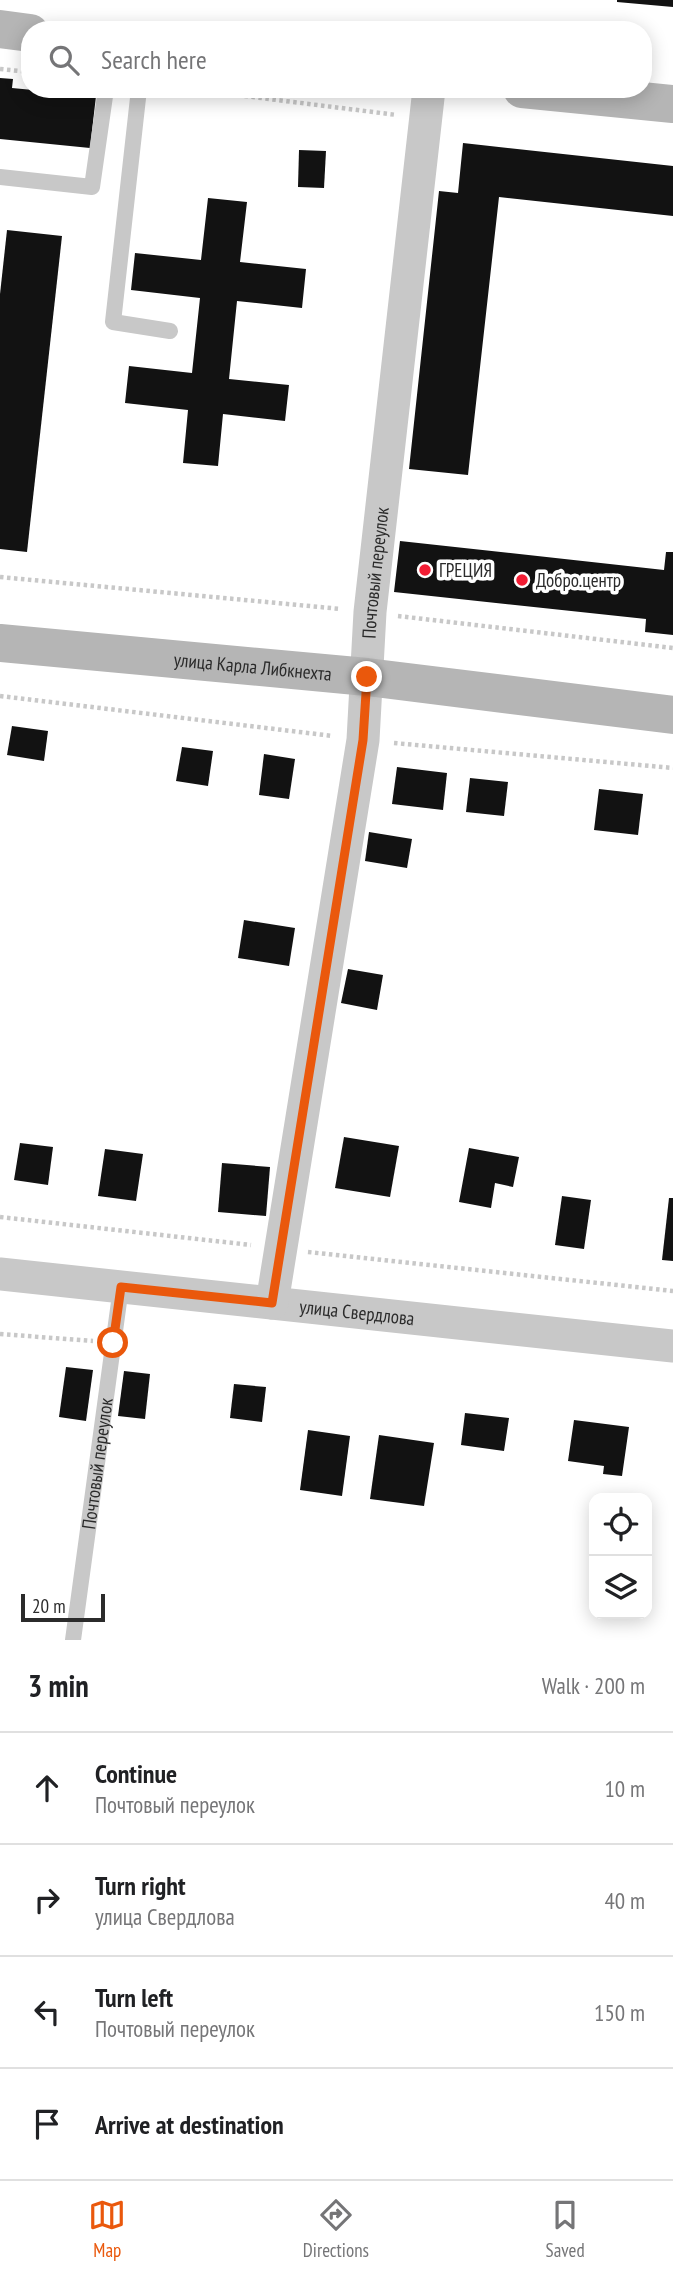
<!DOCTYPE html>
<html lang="en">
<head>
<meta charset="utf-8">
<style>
	:root { --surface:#fff; --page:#f2f2f2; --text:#202124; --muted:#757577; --line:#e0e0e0; --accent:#ea580c }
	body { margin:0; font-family:"PT Sans Narrow",sans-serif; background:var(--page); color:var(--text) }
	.controls { position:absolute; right:21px; bottom:21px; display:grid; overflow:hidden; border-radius:14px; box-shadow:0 4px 18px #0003 }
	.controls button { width:63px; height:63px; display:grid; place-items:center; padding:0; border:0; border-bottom:2px solid var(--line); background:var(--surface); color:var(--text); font:35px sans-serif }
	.scale { position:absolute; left:21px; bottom:18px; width:84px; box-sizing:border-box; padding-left:7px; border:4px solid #2b2b2b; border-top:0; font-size:19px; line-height:24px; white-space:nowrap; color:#2b2b2b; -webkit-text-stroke:5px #fff; paint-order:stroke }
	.stop { position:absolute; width:21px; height:21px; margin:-16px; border:5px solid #ea580c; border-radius:50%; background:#fff }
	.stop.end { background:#ea580c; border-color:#fff; box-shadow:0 2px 7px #0008 }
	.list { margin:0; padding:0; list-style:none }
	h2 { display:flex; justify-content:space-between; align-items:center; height:91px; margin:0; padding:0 28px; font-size:30px }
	h2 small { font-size:23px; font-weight:400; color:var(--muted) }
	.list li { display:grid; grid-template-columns:46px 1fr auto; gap:21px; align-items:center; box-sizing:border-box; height:112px; padding:0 28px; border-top:2px solid var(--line) }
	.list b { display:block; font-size:26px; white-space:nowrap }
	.list p { margin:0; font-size:23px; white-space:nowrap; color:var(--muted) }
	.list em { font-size:23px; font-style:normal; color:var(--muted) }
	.icon { flex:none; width:38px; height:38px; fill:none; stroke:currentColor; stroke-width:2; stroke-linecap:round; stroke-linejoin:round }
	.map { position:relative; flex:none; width:673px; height:1640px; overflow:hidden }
	.search { position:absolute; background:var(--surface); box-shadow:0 4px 18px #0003; left:21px; right:21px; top:21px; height:77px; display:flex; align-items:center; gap:18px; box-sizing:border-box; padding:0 24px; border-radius:28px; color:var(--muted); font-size:26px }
	.sheet { height:539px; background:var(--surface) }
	nav { display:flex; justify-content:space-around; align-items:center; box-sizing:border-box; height:98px; border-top:2px solid var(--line); background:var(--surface); font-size:19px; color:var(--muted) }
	nav a { display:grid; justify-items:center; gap:4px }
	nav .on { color:var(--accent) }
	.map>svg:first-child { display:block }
	.building { fill:#121212 }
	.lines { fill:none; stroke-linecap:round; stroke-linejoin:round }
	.path { stroke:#c8c8c8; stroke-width:4.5; stroke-dasharray:3.5 3.5; stroke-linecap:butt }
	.lane { stroke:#c8c8c8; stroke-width:16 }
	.street { stroke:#c8c8c8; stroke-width:33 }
	.secondary { stroke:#b5b5b5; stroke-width:38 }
	.route { stroke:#ea580c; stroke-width:9 }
	.poi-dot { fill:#f31d34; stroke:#fff; stroke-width:2.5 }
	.labels { text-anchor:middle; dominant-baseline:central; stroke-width:7; stroke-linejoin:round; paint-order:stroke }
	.poi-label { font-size:19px; fill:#2b2b2b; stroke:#fff; text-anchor:start }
	.street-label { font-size:19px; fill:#2b2b2b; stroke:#fff }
</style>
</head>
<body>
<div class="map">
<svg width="673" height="1640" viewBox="0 0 673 1640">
	<rect width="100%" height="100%" fill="#fff"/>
	<g class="building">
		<polygon points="617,0 673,0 673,7 617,2"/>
		<polygon points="0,78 13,79 12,88 96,96 90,148 0,139"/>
		<polygon points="463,143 673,166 673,216 499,197 468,475 409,469 439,191 458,193"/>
		<polygon points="299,150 326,151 324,188 298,187"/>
		<polygon points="208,198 247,202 240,262 306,269 302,308 237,301 229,379 289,385 285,421 223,414 218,466 183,463 188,410 125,403 129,366 192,373 200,298 131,290 135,253 201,260"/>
		<polygon points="7,230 62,236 27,552 0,549 0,294"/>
		<polygon points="400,541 664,570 666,552 673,552 673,635 645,632 646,619 394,592"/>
		<polygon points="12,726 48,731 44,761 7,755"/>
		<polygon points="182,747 213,751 208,786 176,781"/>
		<polygon points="264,754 295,759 289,799 259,795"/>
		<polygon points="397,767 447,773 443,810 392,804"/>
		<polygon points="470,778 508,782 504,816 466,812"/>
		<polygon points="599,789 643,794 638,835 594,830"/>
		<polygon points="369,832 412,839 407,868 365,861"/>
		<polygon points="244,920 295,928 289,966 238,958"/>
		<polygon points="348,969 383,975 377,1010 341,1003"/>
		<polygon points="344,1137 399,1146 390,1197 335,1188"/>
		<polygon points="20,1143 53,1147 48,1185 14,1180"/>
		<polygon points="469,1148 519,1157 513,1187 495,1183 491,1208 459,1202"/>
		<polygon points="105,1149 143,1154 136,1201 98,1196"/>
		<polygon points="222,1163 270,1167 266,1216 218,1212"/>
		<polygon points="562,1196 591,1200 584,1249 555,1245"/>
		<polygon points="669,1198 673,1198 673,1261 662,1260"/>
		<polygon points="66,1367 93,1370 86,1421 59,1417"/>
		<polygon points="124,1371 150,1374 145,1419 118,1416"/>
		<polygon points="234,1384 266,1387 262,1422 230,1418"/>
		<polygon points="465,1413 509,1418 504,1451 461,1445"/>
		<polygon points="574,1420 629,1427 622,1476 603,1474 604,1466 568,1461"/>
		<polygon points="308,1430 350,1436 342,1496 300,1490"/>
		<polygon points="379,1435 434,1443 424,1506 370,1499"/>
	</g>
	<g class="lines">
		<g class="path">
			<polyline points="0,69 30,72"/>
			<polyline points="189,89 397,115"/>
			<polyline points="0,577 341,609"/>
			<polyline points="398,616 673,648"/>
			<polyline points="0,696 333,736"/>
			<polyline points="394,743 673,768"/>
			<polyline points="0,1217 251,1245"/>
			<polyline points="308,1252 673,1291"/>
			<polyline points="0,1334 93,1341"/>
		</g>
		<g class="lane">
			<polyline points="139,89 113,322 170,331"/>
			<polyline points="0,177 92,187 106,89"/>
			<path id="s1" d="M73 1640 121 1287"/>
		</g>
		<g class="street">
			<path id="s2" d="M0 1274 673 1346"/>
			<path id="s3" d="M272 1303 363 740 370 612 429 89"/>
		</g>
		<g class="secondary">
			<polyline points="0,29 30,33"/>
			<polyline points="522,89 673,104"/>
			<path id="s4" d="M0 643 367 677 673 715"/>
		</g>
	</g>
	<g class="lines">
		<polyline class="route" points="113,1343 121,1287 272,1303 363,740 367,677"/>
	</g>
	<g class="poi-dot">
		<circle cx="425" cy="570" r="7"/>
		<circle cx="522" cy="580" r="7"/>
	</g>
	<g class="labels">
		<g class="poi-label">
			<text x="439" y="570">ГРЕЦИЯ</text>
			<text x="536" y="580">Добро.центр</text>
		</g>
		<g class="street-label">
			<text stroke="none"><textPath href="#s3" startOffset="738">Почтовый переулок</textPath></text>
			<text stroke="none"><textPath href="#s4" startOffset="254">улица Карла Либкнехта</textPath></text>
			<text stroke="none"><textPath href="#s2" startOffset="359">улица Свердлова</textPath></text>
			<text stroke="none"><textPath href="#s1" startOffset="178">Почтовый переулок</textPath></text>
		</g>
	</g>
</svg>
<div class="controls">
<button><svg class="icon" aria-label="locate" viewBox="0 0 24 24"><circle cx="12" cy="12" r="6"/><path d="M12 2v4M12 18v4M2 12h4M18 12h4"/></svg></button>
<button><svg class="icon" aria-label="layers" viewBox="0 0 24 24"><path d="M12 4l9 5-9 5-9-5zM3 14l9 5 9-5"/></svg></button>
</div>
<div class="scale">20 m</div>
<div class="stop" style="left:113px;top:1343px"></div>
<div class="stop end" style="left:367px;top:677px"></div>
<div class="search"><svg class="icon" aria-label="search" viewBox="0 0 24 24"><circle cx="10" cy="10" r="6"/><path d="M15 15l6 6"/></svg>Search here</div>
</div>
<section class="sheet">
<h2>3 min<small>Walk · 200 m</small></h2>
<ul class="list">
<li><svg class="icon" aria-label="ahead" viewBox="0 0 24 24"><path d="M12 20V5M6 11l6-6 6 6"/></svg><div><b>Continue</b><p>Почтовый переулок</p></div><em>10 m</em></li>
<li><svg class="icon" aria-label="right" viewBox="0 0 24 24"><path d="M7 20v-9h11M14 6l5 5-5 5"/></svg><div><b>Turn right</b><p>улица Свердлова</p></div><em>40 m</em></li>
<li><svg class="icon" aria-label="left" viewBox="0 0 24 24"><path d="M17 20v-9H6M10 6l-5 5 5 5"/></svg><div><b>Turn left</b><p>Почтовый переулок</p></div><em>150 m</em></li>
<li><svg class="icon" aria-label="arrive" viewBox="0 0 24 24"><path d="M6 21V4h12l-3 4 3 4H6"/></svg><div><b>Arrive at destination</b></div></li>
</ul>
</section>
<nav>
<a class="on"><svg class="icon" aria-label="map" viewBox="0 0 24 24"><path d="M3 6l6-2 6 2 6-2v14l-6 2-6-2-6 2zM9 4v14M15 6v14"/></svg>Map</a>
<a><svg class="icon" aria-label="directions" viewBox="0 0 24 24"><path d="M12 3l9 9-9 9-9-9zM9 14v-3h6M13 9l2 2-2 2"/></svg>Directions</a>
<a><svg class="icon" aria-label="saved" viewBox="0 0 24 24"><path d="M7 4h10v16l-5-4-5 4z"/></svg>Saved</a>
</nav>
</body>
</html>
